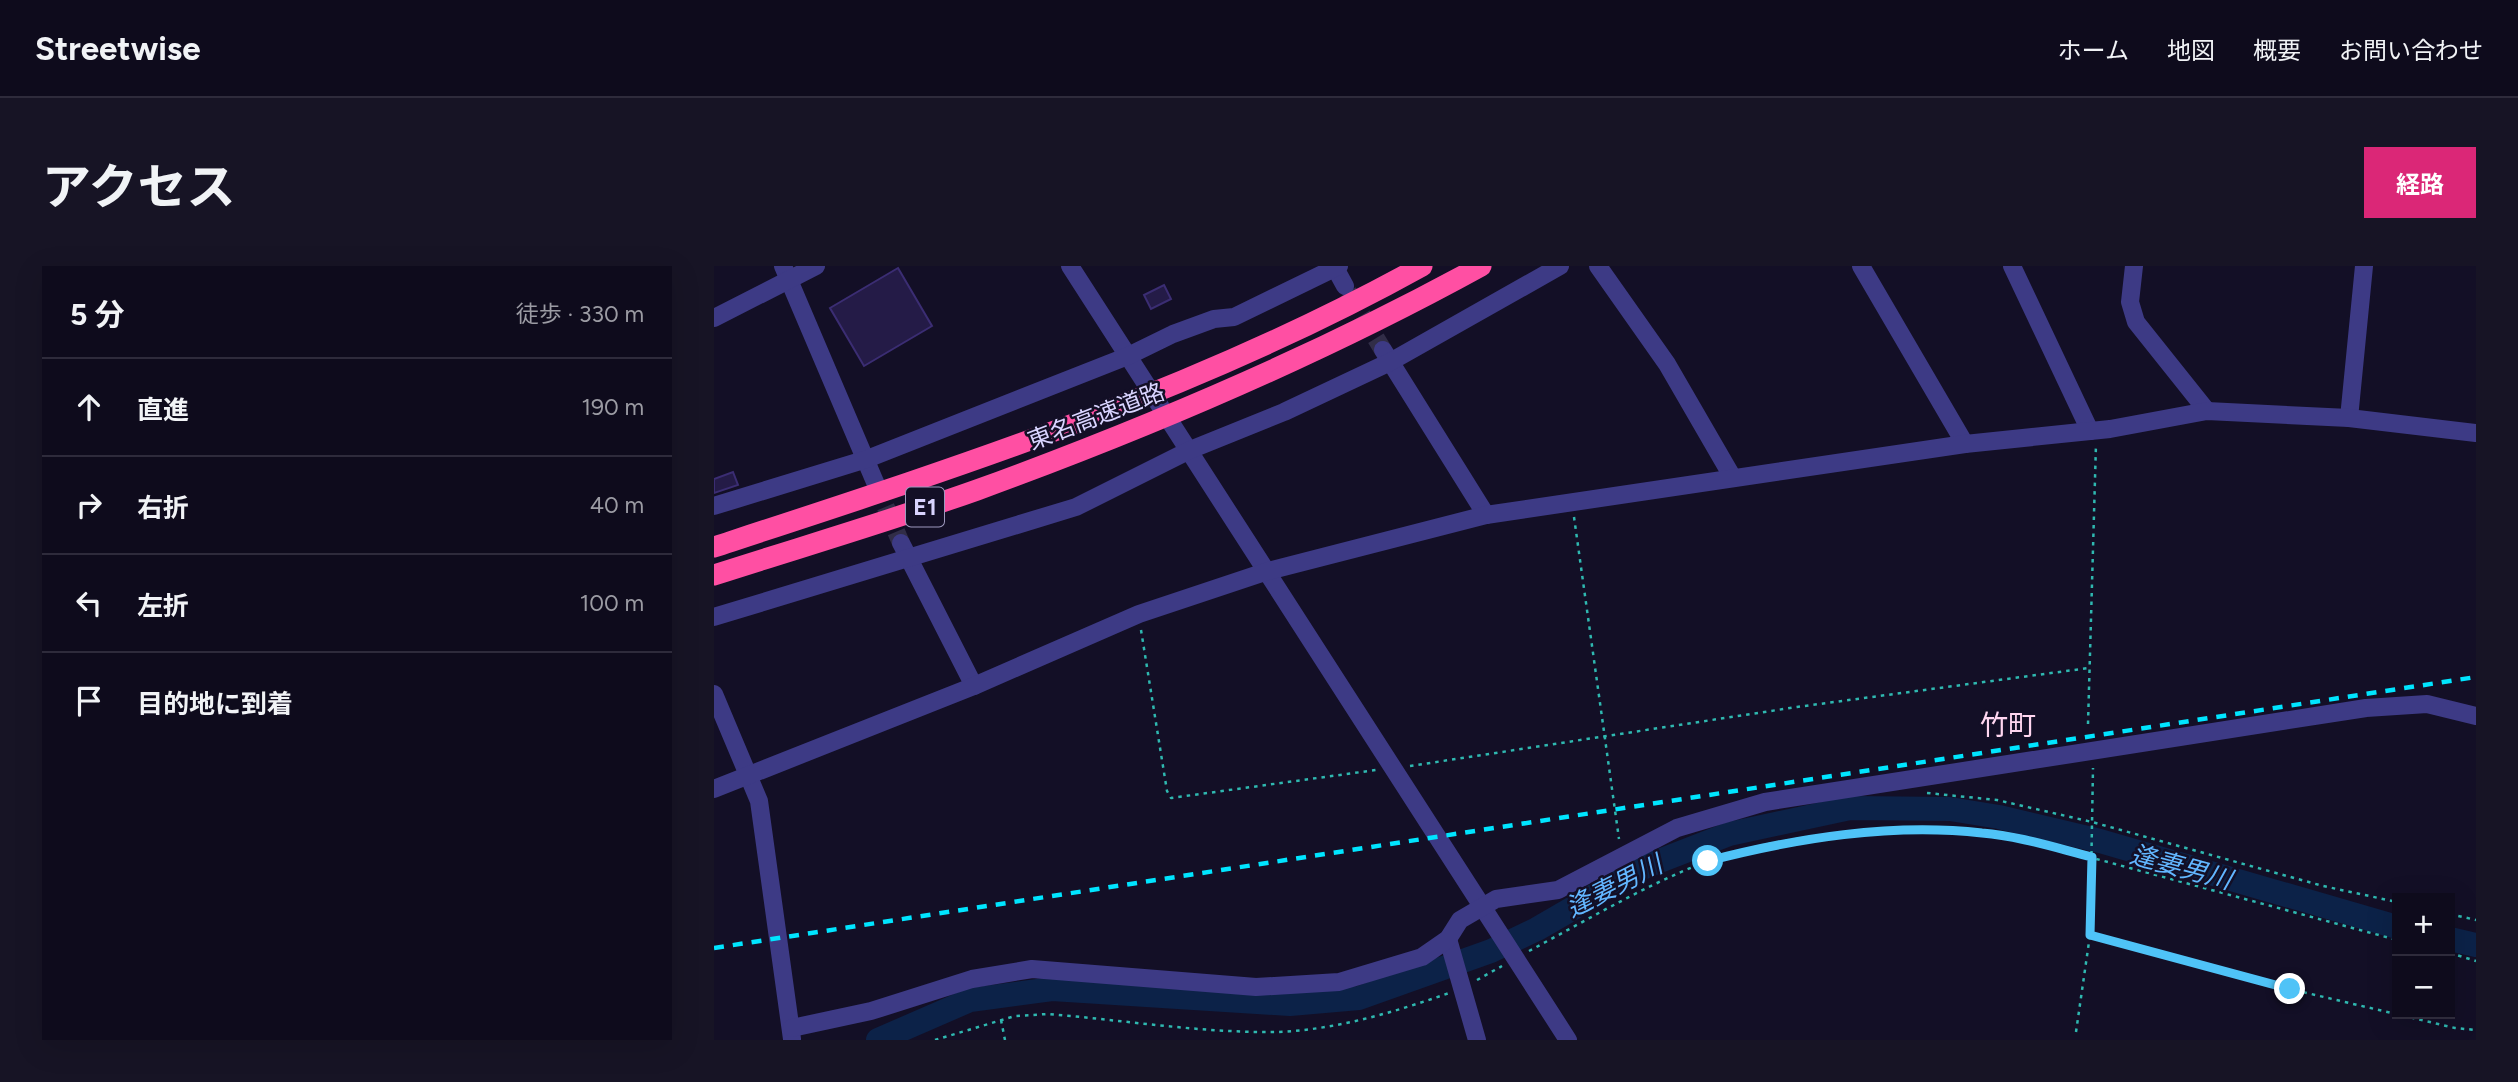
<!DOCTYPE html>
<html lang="ja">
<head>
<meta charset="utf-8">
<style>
	:root { --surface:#0e0b1c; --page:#171425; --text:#f1f3f6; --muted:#9b9ba3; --line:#2e2b3b; --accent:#db2777 }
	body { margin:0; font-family:Figtree,"Noto Sans JP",sans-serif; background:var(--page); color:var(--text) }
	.controls { position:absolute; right:21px; bottom:21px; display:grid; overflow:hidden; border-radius:0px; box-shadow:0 7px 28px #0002 }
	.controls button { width:63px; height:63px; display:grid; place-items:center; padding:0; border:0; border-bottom:2px solid var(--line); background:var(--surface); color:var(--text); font:35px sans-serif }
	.stop { position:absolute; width:21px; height:21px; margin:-16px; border:5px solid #4fc3f7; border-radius:50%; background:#fff }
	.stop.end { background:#4fc3f7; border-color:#fff; box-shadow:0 2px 7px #0008 }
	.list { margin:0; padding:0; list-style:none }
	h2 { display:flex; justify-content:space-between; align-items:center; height:91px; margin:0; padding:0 28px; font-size:30px }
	h2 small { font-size:23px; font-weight:400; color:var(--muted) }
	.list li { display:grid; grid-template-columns:46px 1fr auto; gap:21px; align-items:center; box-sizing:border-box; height:98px; padding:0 28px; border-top:2px solid var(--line) }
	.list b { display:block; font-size:26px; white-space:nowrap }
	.list em { font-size:23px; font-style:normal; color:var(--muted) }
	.icon { flex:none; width:38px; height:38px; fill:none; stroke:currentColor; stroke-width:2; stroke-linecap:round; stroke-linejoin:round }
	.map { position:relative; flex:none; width:1762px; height:774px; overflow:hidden; border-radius:0px }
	header { display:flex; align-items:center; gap:42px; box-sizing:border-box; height:98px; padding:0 35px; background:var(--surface); border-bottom:2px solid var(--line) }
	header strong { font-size:33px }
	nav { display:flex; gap:38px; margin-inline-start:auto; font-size:24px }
	.intro { display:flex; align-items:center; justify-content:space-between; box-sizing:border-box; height:168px; padding:0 42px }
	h1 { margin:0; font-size:49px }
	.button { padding:18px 32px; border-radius:0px; background:var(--accent); color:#fff; font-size:24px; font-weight:700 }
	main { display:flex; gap:42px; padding:0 42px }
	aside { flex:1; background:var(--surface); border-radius:0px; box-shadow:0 7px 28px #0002 }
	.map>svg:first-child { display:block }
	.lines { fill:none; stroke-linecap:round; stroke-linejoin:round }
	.river { stroke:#0c2248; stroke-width:24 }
	.building { fill:#241b47; stroke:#3b2d73; stroke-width:2 }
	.minor-tunnel { stroke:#312d47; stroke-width:18; stroke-dasharray:18 9; stroke-linecap:butt }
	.path { stroke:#2fb8b0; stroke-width:2.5; stroke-dasharray:3.5 5; stroke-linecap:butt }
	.minor { stroke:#3d3a85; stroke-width:18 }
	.highway { stroke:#ff4fa3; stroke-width:21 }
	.rail { stroke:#00e5ff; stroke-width:4.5; stroke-dasharray:10 9; stroke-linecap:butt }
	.route { stroke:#4fc3f7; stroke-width:9 }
	.labels { text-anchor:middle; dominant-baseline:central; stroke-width:5; stroke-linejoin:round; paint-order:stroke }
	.shield { fill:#130f26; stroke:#9e99be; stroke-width:2 }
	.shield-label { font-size:23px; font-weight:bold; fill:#d9d4ff }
	.street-label { font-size:24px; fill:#d9d4ff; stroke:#130f26 }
	.water-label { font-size:26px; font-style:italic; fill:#62b6ff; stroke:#130f26 }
	.quarter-label { font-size:28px; fill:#ffd6f0; stroke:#130f26 }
</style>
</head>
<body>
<header>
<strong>Streetwise</strong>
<nav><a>ホーム</a><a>地図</a><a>概要</a><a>お問い合わせ</a></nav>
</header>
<div class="intro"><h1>アクセス</h1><a class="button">経路</a></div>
<main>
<aside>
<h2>5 分<small>徒歩 · 330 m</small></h2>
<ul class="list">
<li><svg class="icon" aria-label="ahead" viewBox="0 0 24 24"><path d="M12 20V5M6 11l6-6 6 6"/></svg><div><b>直進</b></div><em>190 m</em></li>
<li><svg class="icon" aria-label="right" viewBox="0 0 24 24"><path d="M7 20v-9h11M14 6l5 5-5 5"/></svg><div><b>右折</b></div><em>40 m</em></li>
<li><svg class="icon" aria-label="left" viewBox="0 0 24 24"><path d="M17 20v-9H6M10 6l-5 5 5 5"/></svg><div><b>左折</b></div><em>100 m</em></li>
<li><svg class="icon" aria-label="arrive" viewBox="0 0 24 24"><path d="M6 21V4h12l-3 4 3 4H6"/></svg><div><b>目的地に到着</b></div></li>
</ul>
</aside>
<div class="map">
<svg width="1762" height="774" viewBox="0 0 1762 774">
	<rect width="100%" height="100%" fill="#130f26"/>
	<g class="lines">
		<g class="river">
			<polyline points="1736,673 1762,679"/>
			<polyline points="164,774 256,734 338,723 576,738 645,732 777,685 823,663 930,601 1015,568 1136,542 1236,543 1285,551 1386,575 1683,661"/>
		</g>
	</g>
	<g class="building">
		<polygon points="184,2 218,60 150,100 116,42"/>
		<polygon points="450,19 457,33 437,43 430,29"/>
		<polygon points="19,206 24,219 0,227 0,213"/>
	</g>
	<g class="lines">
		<g class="minor-tunnel">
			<polyline points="634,26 669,84"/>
			<polyline points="161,216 187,277"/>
		</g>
		<g class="path">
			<polyline points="860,251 905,573"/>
			<polyline points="427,364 453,525 457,532 662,504"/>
			<polyline points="1374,458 1382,178"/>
			<polyline points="696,500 1083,441 1375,402"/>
			<polyline points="1213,527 1283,534 1378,556 1609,620 1683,636"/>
			<polyline points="1736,648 1762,654"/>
			<polyline points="1376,669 1576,723 1741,762 1762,764"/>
			<path d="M815 685C873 654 930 620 991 596 1080 562 1218 558 1312 574L1683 674"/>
			<polyline points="1736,687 1762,695"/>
			<polyline points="763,714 788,700"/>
			<polyline points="287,754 291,774"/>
			<polyline points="1362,766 1376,669 1379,502"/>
			<path d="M221 774 301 750 334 748C409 754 487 767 563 766 621 764 681 746 735 727"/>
		</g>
		<g class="minor">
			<polyline points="69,0 161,216"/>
			<polyline points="356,0 854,774"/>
			<polyline points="620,0 631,20"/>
			<polyline points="884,0 953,98 1019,212"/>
			<polyline points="1147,0 1251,178"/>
			<polyline points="1298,0 1376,165"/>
			<polyline points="1420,0 1416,36 1422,56 1493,145"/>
			<polyline points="0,52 102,0"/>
			<polyline points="669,84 772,249"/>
			<polyline points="1635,152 1650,0"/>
			<polyline points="0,240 153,193 414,90 459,68 500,53 520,51 625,0"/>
			<polyline points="187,277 260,420"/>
			<polyline points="0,351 362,241 476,184 570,146 676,96 846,0"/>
			<polyline points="0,428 45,535 78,773"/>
			<polyline points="0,523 260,420 425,348 554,305 772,249 1251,178 1396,163 1493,145 1635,152 1762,167"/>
			<polyline points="734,673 763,774"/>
			<polyline points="78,762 157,745 258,713 318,703 542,721 625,716 708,691 734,673 746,654 782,633 844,624 963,562 1051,536 1652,442 1713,438 1762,450"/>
		</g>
		<g class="highway">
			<path d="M0 281C242 202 485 124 708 0"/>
			<path d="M0 309C87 281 176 255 263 224 436 161 605 89 767 0"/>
		</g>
		<polyline class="rail" points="0,682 1762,411"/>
	</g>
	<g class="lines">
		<path class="route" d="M994 595C1083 572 1176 557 1268 567 1305 570 1342 582 1378 591L1376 669 1576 723"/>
	</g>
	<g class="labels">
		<rect class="shield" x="192" y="221.5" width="38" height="39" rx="5"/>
		<g class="shield-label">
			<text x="211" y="241">E1</text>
		</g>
		<g class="street-label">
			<text transform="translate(382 150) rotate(-21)">東名高速道路</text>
		</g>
		<g class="water-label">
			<text transform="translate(1467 601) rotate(15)">逢妻男川</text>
			<text transform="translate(900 620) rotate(-27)">逢妻男川</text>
		</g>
		<g class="quarter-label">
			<text x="1294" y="459">竹町</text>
		</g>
	</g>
</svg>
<div class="controls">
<button>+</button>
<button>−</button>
</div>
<div class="stop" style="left:994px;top:595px"></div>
<div class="stop end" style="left:1576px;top:723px"></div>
</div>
</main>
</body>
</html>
